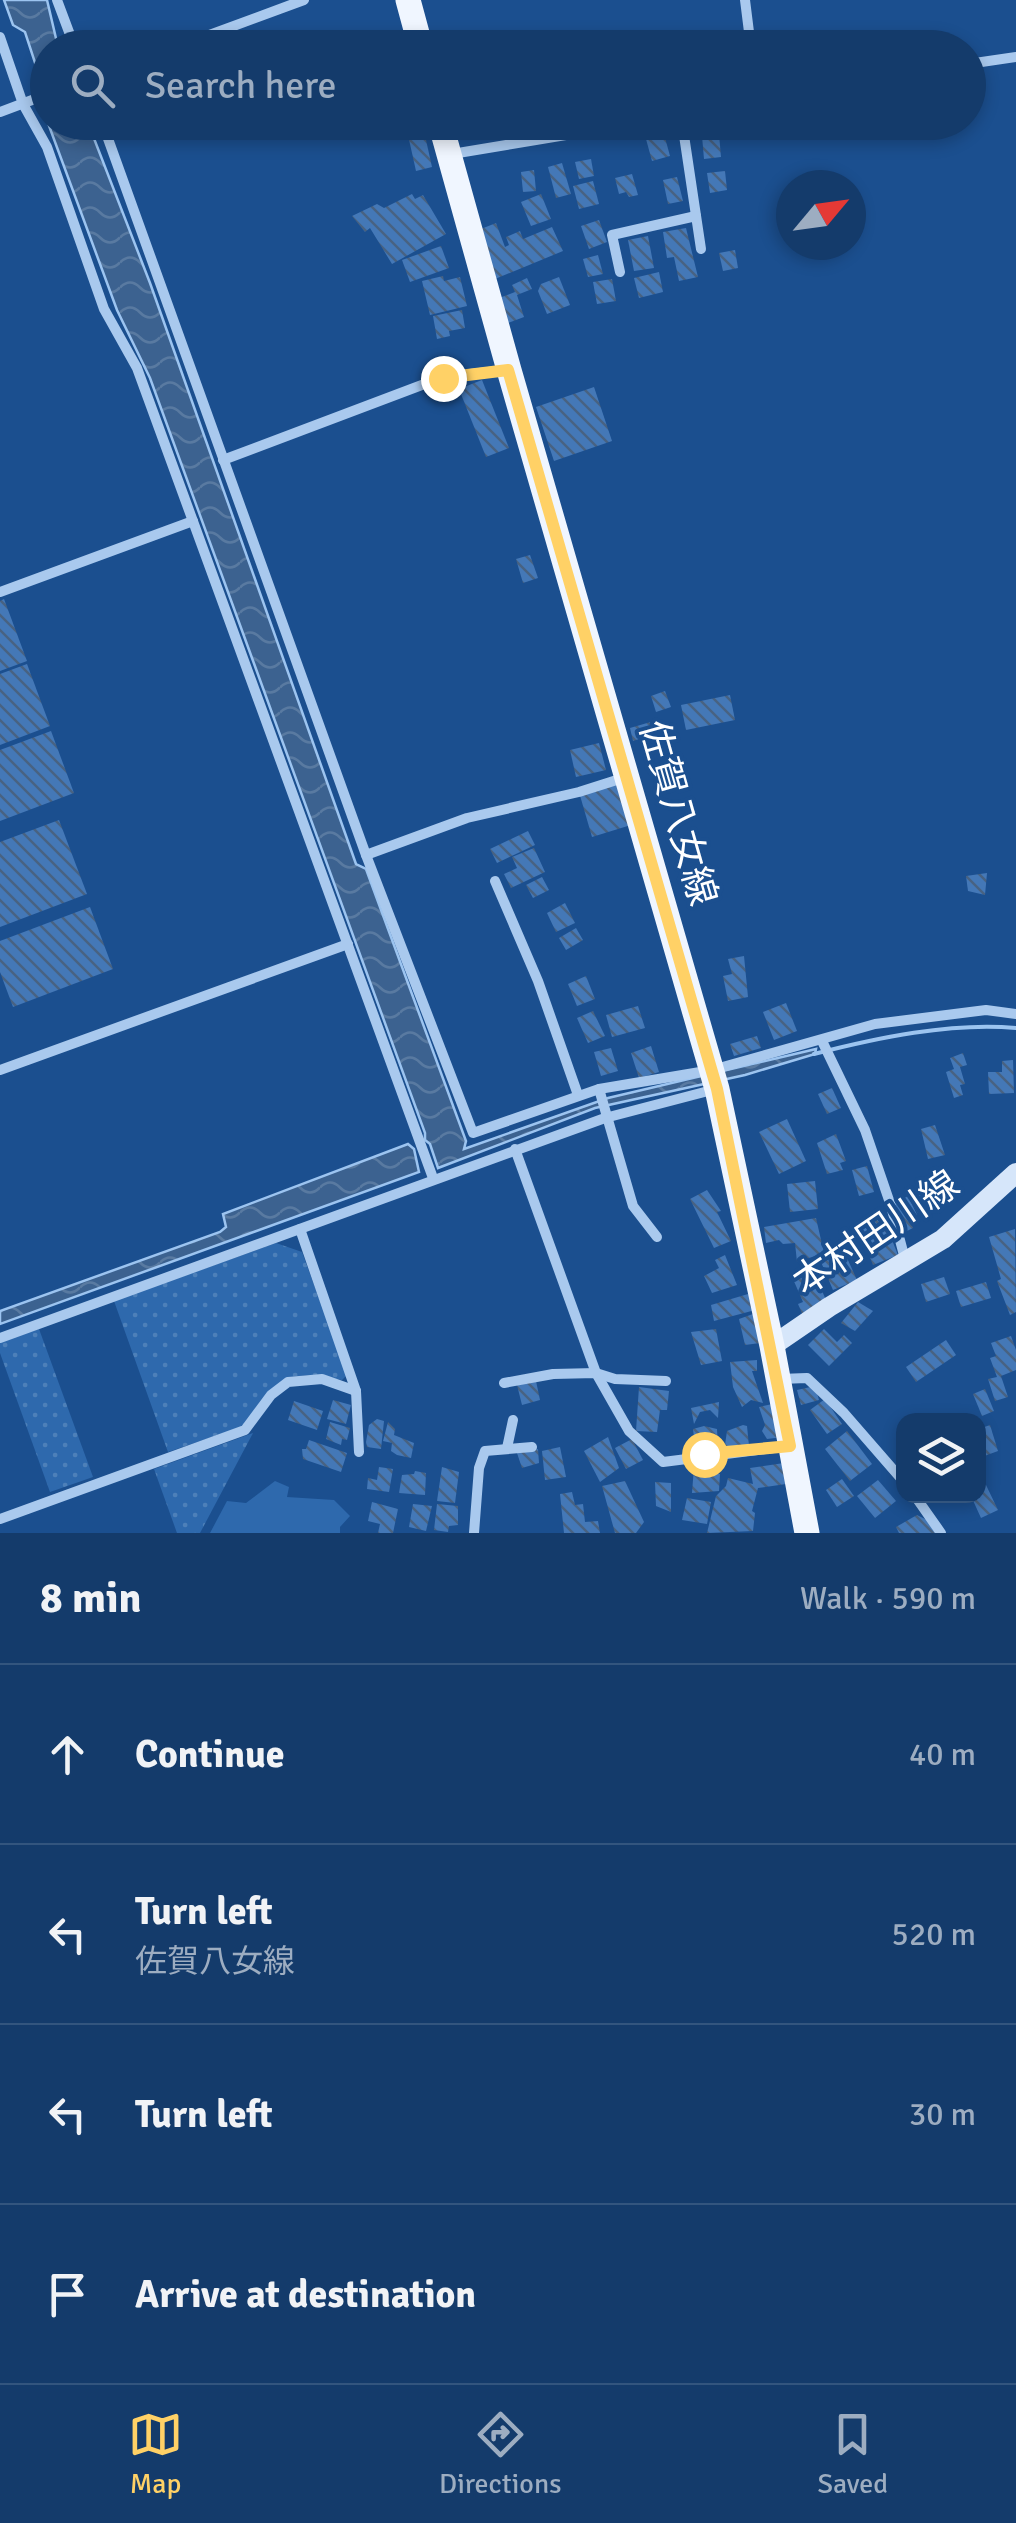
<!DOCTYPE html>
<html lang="en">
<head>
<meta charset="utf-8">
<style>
	:root { --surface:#143b6b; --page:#1d4271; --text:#f1f3f6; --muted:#9dadc1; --line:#33557e; --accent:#ffd166 }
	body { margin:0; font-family:Signika,"Noto Sans JP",sans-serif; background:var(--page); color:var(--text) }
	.controls { position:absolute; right:30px; bottom:30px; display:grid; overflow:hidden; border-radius:20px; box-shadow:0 5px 15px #0003 }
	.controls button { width:90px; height:90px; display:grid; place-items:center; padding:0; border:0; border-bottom:2px solid var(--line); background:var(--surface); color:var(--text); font:50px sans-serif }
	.compass { position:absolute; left:776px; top:170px; width:90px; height:90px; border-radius:50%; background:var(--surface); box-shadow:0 5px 15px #0003; rotate:61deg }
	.stop { position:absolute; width:30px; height:30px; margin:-22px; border:8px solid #ffd166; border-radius:50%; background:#fff }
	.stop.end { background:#ffd166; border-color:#fff; box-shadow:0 2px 10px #0008 }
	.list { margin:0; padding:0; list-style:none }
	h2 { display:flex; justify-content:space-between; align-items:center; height:130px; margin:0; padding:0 40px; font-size:42px }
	h2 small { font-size:32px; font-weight:400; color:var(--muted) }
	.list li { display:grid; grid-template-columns:65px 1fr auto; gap:30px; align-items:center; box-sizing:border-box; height:180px; padding:0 40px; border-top:2px solid var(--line) }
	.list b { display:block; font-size:38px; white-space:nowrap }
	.list p { margin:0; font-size:32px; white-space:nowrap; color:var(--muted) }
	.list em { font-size:32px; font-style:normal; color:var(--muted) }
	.icon { flex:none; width:55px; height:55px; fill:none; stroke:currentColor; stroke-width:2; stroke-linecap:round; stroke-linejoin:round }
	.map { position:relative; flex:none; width:1016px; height:1533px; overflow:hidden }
	.search { position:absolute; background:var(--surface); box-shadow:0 5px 15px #0003; left:30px; right:30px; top:30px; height:110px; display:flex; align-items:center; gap:25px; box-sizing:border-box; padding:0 35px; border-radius:55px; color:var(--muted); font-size:38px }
	.sheet { height:850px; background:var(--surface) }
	nav { display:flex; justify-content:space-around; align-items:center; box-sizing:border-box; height:140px; border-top:2px solid var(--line); background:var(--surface); font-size:28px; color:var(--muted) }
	nav a { display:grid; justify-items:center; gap:5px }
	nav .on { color:var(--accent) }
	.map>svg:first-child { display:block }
	.grass { fill:url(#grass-dots) }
	.park { fill:#2e69ad }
	.water { fill:url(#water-waves); stroke:#9cc4f0; stroke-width:2.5 }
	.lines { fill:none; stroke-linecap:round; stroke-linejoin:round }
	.stream { stroke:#9cc4f0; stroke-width:4 }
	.building { fill:url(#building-back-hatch) }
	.street { stroke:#a9c9ee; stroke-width:10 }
	.secondary { stroke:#d6e6fa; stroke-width:20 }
	.primary { stroke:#f0f6ff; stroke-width:25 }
	.route { stroke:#ffd166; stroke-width:12 }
	.labels { text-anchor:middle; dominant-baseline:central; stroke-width:8; stroke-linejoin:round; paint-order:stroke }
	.street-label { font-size:38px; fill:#fff; stroke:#1b4f8f }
</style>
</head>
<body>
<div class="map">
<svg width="1016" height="1533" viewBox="0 0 1016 1533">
	<defs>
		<pattern id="grass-dots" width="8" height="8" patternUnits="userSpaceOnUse" patternTransform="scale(2.5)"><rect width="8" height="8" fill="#2e69ad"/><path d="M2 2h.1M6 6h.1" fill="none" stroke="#4d80b9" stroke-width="1.8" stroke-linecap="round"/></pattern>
		<pattern id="water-waves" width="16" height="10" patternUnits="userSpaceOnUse" patternTransform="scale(2.5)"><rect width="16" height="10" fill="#3c6290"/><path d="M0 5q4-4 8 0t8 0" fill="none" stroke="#597aa1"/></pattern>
		<pattern id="building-back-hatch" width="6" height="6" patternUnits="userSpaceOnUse" patternTransform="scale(2.5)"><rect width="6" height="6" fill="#4478b7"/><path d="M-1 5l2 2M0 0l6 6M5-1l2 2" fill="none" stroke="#486282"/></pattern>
	</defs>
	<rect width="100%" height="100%" fill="#1b4f8f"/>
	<g class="grass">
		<polygon points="276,1243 302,1252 347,1375 342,1380 309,1375 289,1377 261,1400 244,1426 168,1452 114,1301"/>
		<polygon points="39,1329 93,1477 50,1492 0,1353 0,1342"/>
		<polygon points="253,1433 200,1533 177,1533 154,1469"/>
	</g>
	<polygon class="park" points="275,1481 289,1487 287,1497 334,1500 350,1516 340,1527 340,1533 210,1533 227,1501 246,1503"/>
	<g class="water">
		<polygon points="4,0 47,0 58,47 48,48 47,82 42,84 25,32 13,25"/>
		<polygon points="48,123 88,123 150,283 356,864 366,869 466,1141 464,1149 608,1098 816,1049 815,1054 745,1075 595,1108 438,1168 430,1144 425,1140 425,1133 150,378 117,310"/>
		<polygon points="408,1144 414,1149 419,1172 0,1324 0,1311 220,1232 226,1227 223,1214"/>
	</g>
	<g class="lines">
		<path class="stream" d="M814 1054C876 1038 951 1022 1016 1028"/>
	</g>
	<g class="building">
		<polygon points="422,122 432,167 416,171 406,126"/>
		<polygon points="664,134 670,156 652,161 646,139"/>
		<polygon points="719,134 721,157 704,159 702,136"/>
		<polygon points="591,159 594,176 579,179 575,162"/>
		<polygon points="562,163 571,194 556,198 548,167"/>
		<polygon points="534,170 536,191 523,192 521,172"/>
		<polygon points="725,171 727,190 710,193 707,173"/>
		<polygon points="632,174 638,195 629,197 626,192 619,194 615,178"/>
		<polygon points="677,177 683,201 668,204 663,180"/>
		<polygon points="593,181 599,204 579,209 573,186"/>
		<polygon points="412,194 415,199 423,195 446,234 392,264 370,228 365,232 352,216 377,204 384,208"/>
		<polygon points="541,194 551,219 531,226 521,202"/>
		<polygon points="599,220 607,242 589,249 581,226"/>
		<polygon points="496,223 505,247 509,245 506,237 520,231 523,239 552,227 563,251 495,279 476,231"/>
		<polygon points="686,228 698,277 679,281 674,257 667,258 663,232"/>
		<polygon points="648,236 654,268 634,271 628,240"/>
		<polygon points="441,246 449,268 410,282 402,260"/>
		<polygon points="735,250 738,268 723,271 719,253"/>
		<polygon points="598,255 603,274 588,277 583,259"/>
		<polygon points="659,272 663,292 639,298 634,278"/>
		<polygon points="443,276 444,281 460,277 467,306 430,315 422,281"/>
		<polygon points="559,277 570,305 547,314 538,291 541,284"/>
		<polygon points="527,278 532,289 517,295 524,317 508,323 499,298 515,292 512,285"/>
		<polygon points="612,279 616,301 597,304 593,282"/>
		<polygon points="462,310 465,328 449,331 450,336 437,339 433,316"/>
		<polygon points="482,380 509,448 486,457 459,389"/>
		<polygon points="594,387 612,441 554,461 536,407"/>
		<polygon points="530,555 538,578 523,583 516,559"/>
		<polygon points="4,599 27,661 0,671 0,601"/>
		<polygon points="27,664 50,726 0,745 0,674"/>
		<polygon points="665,691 671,707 656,712 651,696"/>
		<polygon points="730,695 735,720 686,730 681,705"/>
		<polygon points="654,721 657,733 633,741 630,728"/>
		<polygon points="51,731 74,793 0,821 0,750"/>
		<polygon points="599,743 606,770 576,777 570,750"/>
		<polygon points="619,782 631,825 592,837 579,792"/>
		<polygon points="59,820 87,894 0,927 0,842"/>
		<polygon points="528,831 535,845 497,863 490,849"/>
		<polygon points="534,848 545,872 511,888 504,874 517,868 512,857"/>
		<polygon points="987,873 985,895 968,891 966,876"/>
		<polygon points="542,877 549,890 533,898 526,885"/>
		<polygon points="565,903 575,923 556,932 547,913"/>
		<polygon points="90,907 113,969 13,1007 0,972 0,941"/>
		<polygon points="576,928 583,940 566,950 559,938"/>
		<polygon points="744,956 748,997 728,1001 723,976 732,974 728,959"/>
		<polygon points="586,976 595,999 577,1006 568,984"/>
		<polygon points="786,1003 797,1031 774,1040 763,1012"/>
		<polygon points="638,1006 645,1028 612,1037 606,1015"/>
		<polygon points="593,1011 605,1036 588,1043 577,1018"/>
		<polygon points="757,1036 761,1048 734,1056 730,1044"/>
		<polygon points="651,1046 659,1072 639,1078 631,1053"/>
		<polygon points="611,1048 618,1071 601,1076 594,1052"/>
		<polygon points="963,1053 967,1065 960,1067 965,1084 960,1085 963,1095 954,1098 946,1072 954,1069 950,1058"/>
		<polygon points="1013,1060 1014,1093 989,1094 988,1072 1002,1072 1002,1061"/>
		<polygon points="832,1088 841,1108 827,1114 818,1094"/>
		<polygon points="787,1119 806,1161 779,1174 759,1132"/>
		<polygon points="935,1125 945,1155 928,1159 921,1129"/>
		<polygon points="836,1134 846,1161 840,1163 843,1170 827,1174 817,1143"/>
		<polygon points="867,1166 874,1192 859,1196 852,1170"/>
		<polygon points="815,1181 818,1209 790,1212 787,1184"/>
		<polygon points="922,1188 932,1207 918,1213 910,1200 917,1215 909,1219 913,1228 907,1231 894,1204"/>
		<polygon points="707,1190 721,1211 717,1212 731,1241 714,1248 690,1199"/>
		<polygon points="882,1215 898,1255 873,1265 857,1225"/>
		<polygon points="816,1218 824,1253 833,1250 838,1262 847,1258 857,1280 833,1290 818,1255 797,1262 795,1243 783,1244 779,1240 766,1243 764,1227"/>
		<polygon points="1015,1229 1016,1312 1010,1315 997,1281 1001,1279 989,1237"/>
		<polygon points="725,1255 737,1285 712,1293 704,1276 719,1268 715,1260"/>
		<polygon points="813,1270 829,1307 804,1318 798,1304 803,1302 793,1279"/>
		<polygon points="944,1277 950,1294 926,1302 921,1284"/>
		<polygon points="986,1282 991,1298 961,1307 956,1291"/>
		<polygon points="748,1294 759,1309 714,1321 711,1305"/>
		<polygon points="858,1302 873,1311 855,1331 841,1323"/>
		<polygon points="753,1314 760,1343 745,1345 739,1319"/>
		<polygon points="716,1329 722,1361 701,1365 691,1332"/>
		<polygon points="824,1329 837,1342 844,1335 852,1343 829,1366 808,1345"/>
		<polygon points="1011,1336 1016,1350 1016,1370 1001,1376 1008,1397 995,1401 988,1379 997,1377 990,1358 996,1356 991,1343"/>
		<polygon points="946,1340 956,1355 916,1382 906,1367"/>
		<polygon points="757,1360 757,1371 752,1371 763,1403 751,1400 742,1407 733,1387 730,1362"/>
		<polygon points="536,1381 540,1400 522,1405 517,1385"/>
		<polygon points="815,1386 819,1400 801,1405 797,1390"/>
		<polygon points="639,1387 669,1391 667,1410 660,1410 657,1432 636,1431"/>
		<polygon points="985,1389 994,1411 982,1416 973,1394"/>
		<polygon points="825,1399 842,1424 827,1434 810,1410"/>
		<polygon points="333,1400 351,1405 346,1424 327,1419"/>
		<polygon points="294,1401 323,1411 317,1430 288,1420"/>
		<polygon points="719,1402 718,1418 710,1410 700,1412 694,1424 691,1408"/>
		<polygon points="777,1403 783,1437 767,1439 762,1431 765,1425 759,1407"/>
		<polygon points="377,1419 384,1421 381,1449 367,1447 366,1442 369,1425"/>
		<polygon points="330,1422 350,1428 347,1440 342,1439 341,1445 326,1439"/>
		<polygon points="388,1422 395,1429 394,1435 414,1443 411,1458 397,1455 391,1451 392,1443 383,1441"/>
		<polygon points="743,1425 747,1426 749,1446 729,1452 725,1445 727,1431"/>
		<polygon points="990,1425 998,1451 979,1458 979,1429"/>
		<polygon points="704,1426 717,1429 718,1448 713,1453 706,1449 696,1455 693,1429"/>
		<polygon points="847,1431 872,1464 850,1481 825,1449"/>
		<polygon points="608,1437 619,1468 600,1482 584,1451"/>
		<polygon points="632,1439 643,1460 626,1469 615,1448"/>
		<polygon points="309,1440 347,1453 341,1472 303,1459 302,1449 306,1449"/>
		<polygon points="560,1447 566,1477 545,1480 542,1451"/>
		<polygon points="538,1449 539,1463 522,1468 517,1453"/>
		<polygon points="784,1463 786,1484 758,1488 752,1511 755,1513 753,1531 707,1533 716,1496 726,1486 728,1478 753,1484 750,1468"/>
		<polygon points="379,1467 393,1469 389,1492 367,1489 368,1478 377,1480"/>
		<polygon points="442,1467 459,1472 455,1503 437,1501"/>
		<polygon points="694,1467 713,1467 714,1473 720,1474 719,1491 692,1493"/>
		<polygon points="415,1471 426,1473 425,1495 399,1493 402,1475 414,1474"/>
		<polygon points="842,1479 854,1496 837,1507 826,1490"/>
		<polygon points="878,1480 896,1501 875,1518 857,1496"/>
		<polygon points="625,1481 644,1522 636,1533 615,1533 602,1486"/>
		<polygon points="655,1482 671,1483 671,1512 656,1506"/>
		<polygon points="986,1485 998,1510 981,1518 971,1496 978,1496 979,1489"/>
		<polygon points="572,1492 575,1505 583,1504 585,1522 598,1521 600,1533 564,1533 560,1494"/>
		<polygon points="687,1498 711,1502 707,1524 682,1520"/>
		<polygon points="372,1502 398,1509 393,1533 378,1533 380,1524 368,1521"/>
		<polygon points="413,1504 432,1506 426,1531 409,1527"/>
		<polygon points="437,1504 458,1506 458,1525 449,1526 448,1532 434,1530"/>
		<polygon points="917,1515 927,1520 935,1533 899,1533 896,1527"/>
	</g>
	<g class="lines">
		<g class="street">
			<polyline points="57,0 75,48"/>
			<polyline points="745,0 751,48"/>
			<polyline points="0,37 23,104 47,147 104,309 137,368 433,1178"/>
			<polyline points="174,48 304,0"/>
			<polyline points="968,64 1016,57"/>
			<polyline points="0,112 48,94"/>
			<polyline points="102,122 366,855 473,1133 599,1089 712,1070 875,1024 986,1010 1016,1014"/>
			<polyline points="682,122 701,249"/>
			<polyline points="452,154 644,122"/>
			<polyline points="620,272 612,235 696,216"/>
			<polyline points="223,460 443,377 506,370"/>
			<polyline points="0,592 193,521"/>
			<polyline points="366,855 467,818 579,792 623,778"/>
			<polyline points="495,881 538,981 578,1095"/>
			<polyline points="822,1041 865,1130 891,1206 906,1263"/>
			<polyline points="0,1070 348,944"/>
			<polyline points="599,1089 633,1206 657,1237"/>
			<polyline points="515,1149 596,1373 629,1431 663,1462 790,1446"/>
			<polyline points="300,1229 356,1391 359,1452"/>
			<polyline points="0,1338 605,1118 716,1089"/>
			<polyline points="780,1379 807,1378 844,1413 904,1482"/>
			<polyline points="504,1383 553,1374 596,1373 615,1379 666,1381"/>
			<polyline points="507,1448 513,1420"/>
			<polyline points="915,1496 941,1533"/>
			<polyline points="0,1519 245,1430 271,1395 288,1382 322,1379 356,1391"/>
			<polyline points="474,1533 479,1468 485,1451 532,1447"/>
		</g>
		<polyline class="secondary" points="772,1346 829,1307 943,1239 1016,1173"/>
		<g class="primary">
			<polyline points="408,0 421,48"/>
			<polyline points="440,122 509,370 717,1089 772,1346 807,1533"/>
		</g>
	</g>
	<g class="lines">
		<polyline class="route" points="443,378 508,370 717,1089 790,1446 704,1454"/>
	</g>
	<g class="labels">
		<g class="street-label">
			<text transform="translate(678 813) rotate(74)">佐賀八女線</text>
			<text transform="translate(876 1233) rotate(-34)">本村田川線</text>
		</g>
	</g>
</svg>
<div class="controls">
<button><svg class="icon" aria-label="layers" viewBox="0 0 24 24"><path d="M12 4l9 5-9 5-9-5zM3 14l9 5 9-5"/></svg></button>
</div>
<svg class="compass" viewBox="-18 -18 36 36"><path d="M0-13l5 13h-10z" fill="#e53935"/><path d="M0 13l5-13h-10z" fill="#9dadc1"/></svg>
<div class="stop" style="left:704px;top:1454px"></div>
<div class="stop end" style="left:443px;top:378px"></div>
<div class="search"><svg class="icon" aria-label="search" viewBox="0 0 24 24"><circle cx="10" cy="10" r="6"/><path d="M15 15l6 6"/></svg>Search here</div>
</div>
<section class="sheet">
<h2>8 min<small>Walk · 590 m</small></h2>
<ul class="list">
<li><svg class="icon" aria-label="ahead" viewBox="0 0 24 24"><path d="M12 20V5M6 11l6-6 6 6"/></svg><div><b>Continue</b></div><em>40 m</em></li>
<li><svg class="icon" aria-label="left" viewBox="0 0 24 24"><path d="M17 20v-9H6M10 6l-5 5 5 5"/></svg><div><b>Turn left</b><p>佐賀八女線</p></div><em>520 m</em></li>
<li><svg class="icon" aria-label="left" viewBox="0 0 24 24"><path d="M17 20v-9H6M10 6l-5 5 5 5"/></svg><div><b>Turn left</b></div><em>30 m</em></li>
<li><svg class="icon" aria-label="arrive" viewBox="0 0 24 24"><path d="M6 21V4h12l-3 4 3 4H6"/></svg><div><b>Arrive at destination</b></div></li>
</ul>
</section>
<nav>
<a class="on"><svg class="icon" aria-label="map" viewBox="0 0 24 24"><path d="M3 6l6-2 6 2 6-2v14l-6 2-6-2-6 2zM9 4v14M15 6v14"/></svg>Map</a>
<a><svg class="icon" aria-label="directions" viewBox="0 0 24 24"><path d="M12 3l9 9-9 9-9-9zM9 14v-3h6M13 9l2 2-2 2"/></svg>Directions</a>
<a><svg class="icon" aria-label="saved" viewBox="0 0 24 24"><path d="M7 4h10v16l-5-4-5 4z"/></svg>Saved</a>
</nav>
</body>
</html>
